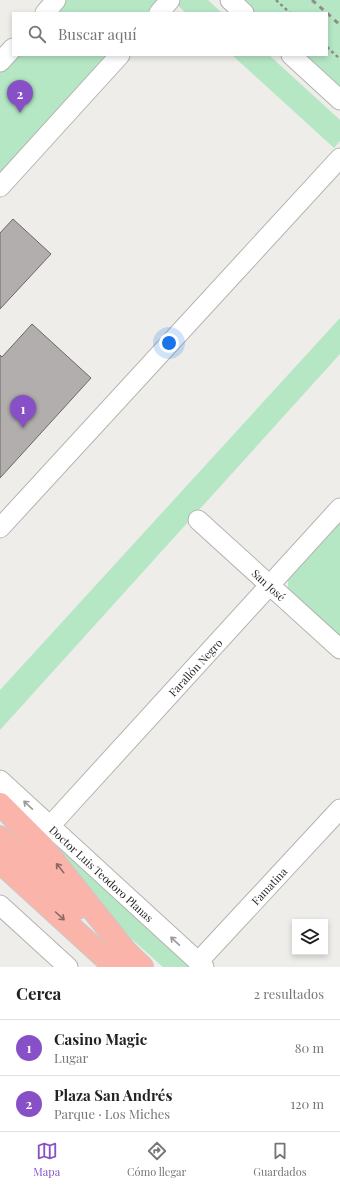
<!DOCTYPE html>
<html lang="es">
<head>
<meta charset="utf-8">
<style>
	:root { --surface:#fff; --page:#f6f6f6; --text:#222; --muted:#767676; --line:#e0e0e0; --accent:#8850c7 }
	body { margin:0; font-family:"Playfair Display",serif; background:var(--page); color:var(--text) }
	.controls { position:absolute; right:12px; bottom:12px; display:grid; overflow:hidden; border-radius:0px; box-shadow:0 2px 6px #0003 }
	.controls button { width:36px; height:36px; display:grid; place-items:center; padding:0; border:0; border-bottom:1px solid var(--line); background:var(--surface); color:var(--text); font:20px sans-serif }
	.you { position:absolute; left:169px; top:343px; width:14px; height:14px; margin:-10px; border:3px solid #fff; border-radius:50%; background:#1a73e8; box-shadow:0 0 0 6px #1a73e833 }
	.badge { display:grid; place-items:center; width:26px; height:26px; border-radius:50%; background:var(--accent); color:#fff; font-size:13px; font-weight:700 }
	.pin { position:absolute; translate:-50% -33px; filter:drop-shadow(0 1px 2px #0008) }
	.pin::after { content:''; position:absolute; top:21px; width:14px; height:12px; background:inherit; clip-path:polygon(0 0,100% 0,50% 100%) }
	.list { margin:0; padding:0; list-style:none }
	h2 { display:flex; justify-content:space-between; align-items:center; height:52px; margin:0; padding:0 16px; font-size:17px }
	h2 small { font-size:13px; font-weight:400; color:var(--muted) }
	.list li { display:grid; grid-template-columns:26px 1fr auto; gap:12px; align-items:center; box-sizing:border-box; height:56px; padding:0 16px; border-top:1px solid var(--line) }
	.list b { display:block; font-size:15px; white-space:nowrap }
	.list p { margin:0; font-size:13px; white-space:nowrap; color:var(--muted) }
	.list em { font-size:13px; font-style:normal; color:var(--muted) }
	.icon { flex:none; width:22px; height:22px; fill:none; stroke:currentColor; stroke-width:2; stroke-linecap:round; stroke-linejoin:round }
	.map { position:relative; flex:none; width:340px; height:967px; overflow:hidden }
	.search { position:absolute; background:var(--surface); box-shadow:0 2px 6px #0003; left:12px; right:12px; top:12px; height:44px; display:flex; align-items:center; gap:10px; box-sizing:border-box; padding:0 14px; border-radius:0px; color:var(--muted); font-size:15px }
	.sheet { height:164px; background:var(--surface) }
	nav { display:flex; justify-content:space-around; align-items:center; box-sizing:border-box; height:56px; border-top:1px solid var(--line); background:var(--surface); font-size:11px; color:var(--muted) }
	nav a { display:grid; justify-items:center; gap:2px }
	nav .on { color:var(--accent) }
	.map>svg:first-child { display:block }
	.green { fill:#b5e7c4 }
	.building { fill:#b2aead; stroke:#6b6767 }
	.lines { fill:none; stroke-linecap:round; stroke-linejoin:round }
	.minor-casing { stroke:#b3b3af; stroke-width:21 }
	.highway-casing { stroke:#c9c9c9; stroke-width:24 }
	.path { stroke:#8c8b89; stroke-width:2.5; stroke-dasharray:3 3; stroke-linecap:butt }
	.minor { stroke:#fff; stroke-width:19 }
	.highway { stroke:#fbb4aa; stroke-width:22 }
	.rail { stroke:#8f8e8c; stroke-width:3; stroke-dasharray:5 5; stroke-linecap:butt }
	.oneway { stroke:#9a9a99 }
	.oneway2 { stroke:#8d6964 }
	.labels { text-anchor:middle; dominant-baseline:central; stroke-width:4; stroke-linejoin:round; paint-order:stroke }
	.street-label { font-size:11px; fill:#1f1e1d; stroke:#fcfbf7 }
</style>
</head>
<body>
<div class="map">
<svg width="340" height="967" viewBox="0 0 340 967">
	<rect width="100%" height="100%" fill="#eeedea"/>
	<g class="green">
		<polygon points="63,0 159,0 147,13 51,13"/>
		<polygon points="177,0 208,0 222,13 186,13 175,3"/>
		<polygon points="241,0 340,0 340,90 301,55 327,55 327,13 255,13"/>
		<polygon points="13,55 109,55 0,174 0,69"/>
		<polygon points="232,55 269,55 340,120 340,141 334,148"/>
		<polygon points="340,318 340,354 0,730 0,690"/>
		<polygon points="340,521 340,640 288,589 288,580 290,576"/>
		<polygon points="0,793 191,967 163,967 115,924 0,797"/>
	</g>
	<g class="building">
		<polygon points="13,219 51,254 0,309 0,233"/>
		<polygon points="32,324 91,378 0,478 0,355 2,357"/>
	</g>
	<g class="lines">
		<defs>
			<g id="minor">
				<polyline points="230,0 244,13"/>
				<polyline points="45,13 56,0"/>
				<polyline points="159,13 170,0"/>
				<polyline points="291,55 340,100"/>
				<polyline points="0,62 13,48"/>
				<polyline points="0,187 120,55"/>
				<path id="s1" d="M198 520 340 649"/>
				<polyline points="0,528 340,158"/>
				<path id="s2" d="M0 780 204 967"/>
				<path id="s3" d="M50 826 340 508"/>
				<polyline points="0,905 68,967"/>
				<path id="s4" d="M198 962 340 809"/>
			</g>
			<g id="highway">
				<polyline points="0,804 42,846 128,954"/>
				<polyline points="0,837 78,908"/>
				<polyline points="0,862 115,967"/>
				<polyline points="117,943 142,967"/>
			</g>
		</defs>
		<use href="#minor" class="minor-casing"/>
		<use href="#highway" class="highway-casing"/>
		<g class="path">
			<polyline points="276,0 290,13"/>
			<polyline points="327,47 340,59"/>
		</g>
		<use href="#minor" class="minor"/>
		<use href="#highway" class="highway"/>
		<g class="rail">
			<polyline points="312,0 327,13"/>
			<polyline points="327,13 340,25"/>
		</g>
	</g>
	<defs><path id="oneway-shaft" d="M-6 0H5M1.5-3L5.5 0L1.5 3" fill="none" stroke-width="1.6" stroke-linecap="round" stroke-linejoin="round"/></defs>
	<g class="oneway">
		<use href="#oneway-shaft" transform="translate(28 805) rotate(-137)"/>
		<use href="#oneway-shaft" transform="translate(175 941) rotate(-137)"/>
	</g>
	<g class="oneway2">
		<use href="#oneway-shaft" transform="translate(60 868) rotate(-129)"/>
		<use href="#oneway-shaft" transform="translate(60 916) rotate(42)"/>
	</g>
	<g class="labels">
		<g class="street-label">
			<text stroke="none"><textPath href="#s1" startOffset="96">San José</textPath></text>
			<text stroke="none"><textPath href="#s3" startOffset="215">Farallón Negro</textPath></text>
			<text stroke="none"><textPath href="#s2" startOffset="138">Doctor Luis Teodoro Planas</textPath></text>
			<text stroke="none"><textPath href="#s4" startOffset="104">Famatina</textPath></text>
		</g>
	</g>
</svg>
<div class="controls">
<button><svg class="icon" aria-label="layers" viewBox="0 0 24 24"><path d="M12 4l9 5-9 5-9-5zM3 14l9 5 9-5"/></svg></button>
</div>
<div class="you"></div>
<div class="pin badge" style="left:23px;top:428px">1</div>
<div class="pin badge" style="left:20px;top:113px">2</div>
<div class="search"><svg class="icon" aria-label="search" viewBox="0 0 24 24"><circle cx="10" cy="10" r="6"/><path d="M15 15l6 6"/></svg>Buscar aquí</div>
</div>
<section class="sheet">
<h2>Cerca<small>2 resultados</small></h2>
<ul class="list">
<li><span class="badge">1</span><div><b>Casino Magic</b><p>Lugar</p></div><em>80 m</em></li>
<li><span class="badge">2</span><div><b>Plaza San Andrés</b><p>Parque · Los Miches</p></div><em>120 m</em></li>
</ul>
</section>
<nav>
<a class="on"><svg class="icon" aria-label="map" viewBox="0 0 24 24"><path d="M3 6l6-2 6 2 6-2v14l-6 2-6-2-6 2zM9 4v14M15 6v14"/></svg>Mapa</a>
<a><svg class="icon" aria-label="directions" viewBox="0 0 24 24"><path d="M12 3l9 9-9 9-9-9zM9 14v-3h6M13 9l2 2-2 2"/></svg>Cómo llegar</a>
<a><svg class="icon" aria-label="saved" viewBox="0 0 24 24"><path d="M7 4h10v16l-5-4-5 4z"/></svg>Guardados</a>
</nav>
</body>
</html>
